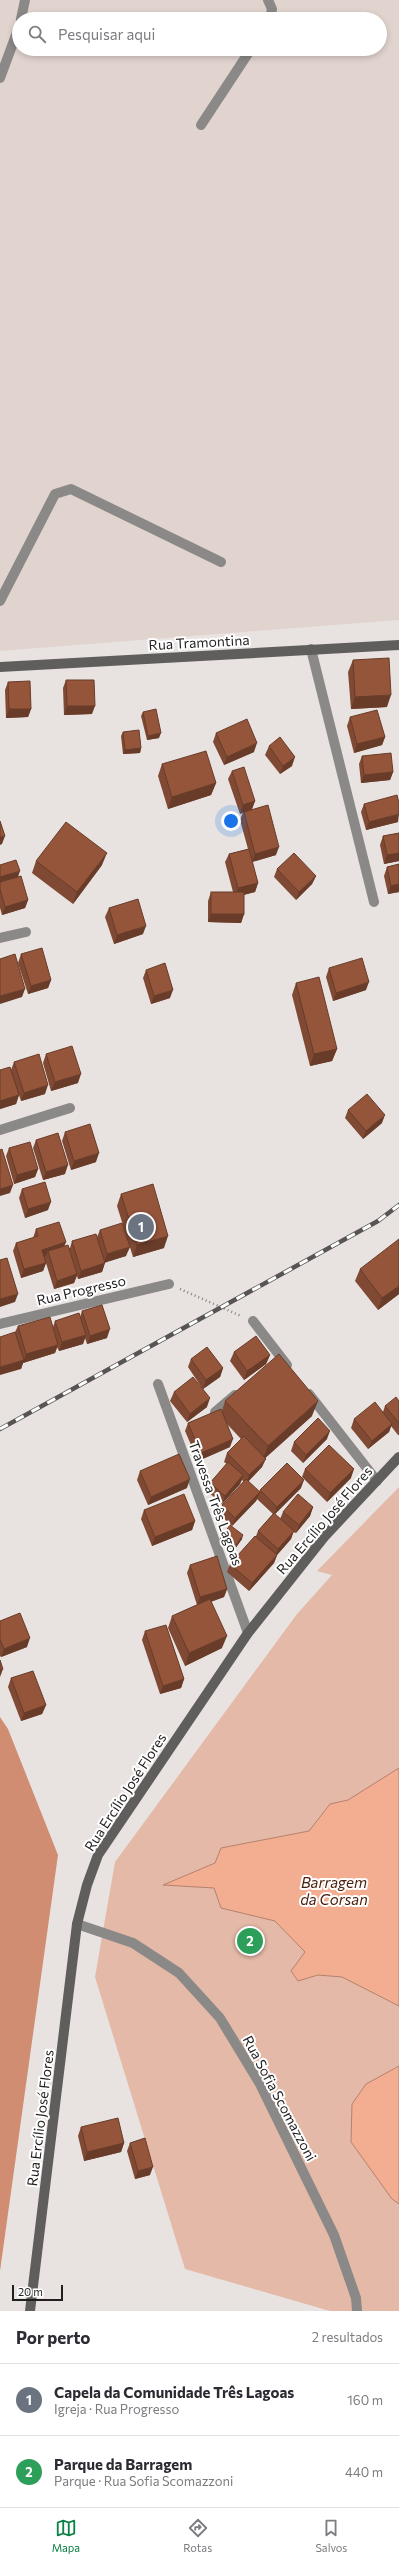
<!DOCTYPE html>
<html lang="pt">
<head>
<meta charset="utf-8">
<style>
	:root { --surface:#fff; --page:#f7f7f7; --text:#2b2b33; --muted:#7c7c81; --line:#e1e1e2; --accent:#0b8043 }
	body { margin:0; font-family:Commissioner,sans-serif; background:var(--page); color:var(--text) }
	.scale { position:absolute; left:12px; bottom:10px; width:51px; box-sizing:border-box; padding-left:4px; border:2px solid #211f1f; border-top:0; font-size:11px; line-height:14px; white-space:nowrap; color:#211f1f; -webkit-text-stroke:3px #fff; paint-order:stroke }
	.you { position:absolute; left:231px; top:821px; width:14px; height:14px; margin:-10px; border:3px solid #fff; border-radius:50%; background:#1a73e8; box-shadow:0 0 0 6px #1a73e833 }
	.badge { display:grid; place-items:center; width:26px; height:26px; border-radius:50%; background:var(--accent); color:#fff; font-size:13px; font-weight:700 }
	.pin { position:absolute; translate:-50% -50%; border:2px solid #fff; box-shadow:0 1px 4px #0006 }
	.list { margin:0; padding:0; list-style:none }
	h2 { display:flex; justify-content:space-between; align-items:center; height:52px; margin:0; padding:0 16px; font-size:17px }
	h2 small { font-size:13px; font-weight:400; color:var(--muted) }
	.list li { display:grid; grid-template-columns:26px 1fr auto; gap:12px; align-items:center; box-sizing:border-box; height:72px; padding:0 16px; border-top:1px solid var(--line) }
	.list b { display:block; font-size:15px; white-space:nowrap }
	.list p { margin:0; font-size:13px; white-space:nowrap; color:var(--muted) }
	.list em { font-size:13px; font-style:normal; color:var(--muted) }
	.icon { flex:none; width:22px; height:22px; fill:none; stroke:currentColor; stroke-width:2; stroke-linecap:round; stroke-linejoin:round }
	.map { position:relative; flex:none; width:399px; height:2311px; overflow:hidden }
	.search { position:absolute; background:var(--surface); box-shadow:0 2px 6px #0003; left:12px; right:12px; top:12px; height:44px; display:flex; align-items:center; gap:10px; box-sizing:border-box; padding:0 14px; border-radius:22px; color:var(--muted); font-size:15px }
	.sheet { height:196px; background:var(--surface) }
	nav { display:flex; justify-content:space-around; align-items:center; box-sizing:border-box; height:56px; border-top:1px solid var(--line); background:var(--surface); font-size:11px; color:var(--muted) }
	nav a { display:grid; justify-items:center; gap:2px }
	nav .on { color:var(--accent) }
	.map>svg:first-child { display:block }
	.built { fill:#e1d4cf; fill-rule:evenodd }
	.green { fill:#e4b9a7 }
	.forest { fill:#d18d71 }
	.water { fill:#f3ad90; stroke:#b4826e }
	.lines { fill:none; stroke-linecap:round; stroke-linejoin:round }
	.path { stroke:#848180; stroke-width:2.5; stroke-dasharray:1 3; stroke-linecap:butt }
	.lane { stroke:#8b8988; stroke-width:10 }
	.street { stroke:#8b8988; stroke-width:10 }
	.secondary { stroke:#605e5c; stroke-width:10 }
	.rail-casing { stroke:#575554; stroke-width:4.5 }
	.rail { stroke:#fff; stroke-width:3; stroke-dasharray:9; stroke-linecap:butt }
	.wall { fill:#7f4933 }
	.shaded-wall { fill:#683c29 }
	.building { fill:#94553b; stroke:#683c29 }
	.labels { text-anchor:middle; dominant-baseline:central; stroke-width:4; stroke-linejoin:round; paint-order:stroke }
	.street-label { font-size:14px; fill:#211f1f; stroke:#fff }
	.water-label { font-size:15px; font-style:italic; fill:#4c200c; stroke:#fff }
</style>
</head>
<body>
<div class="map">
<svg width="399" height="2311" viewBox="0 0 399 2311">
	<rect width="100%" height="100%" fill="#e8e3e1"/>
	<path class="built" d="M0 0H399V620L0 651ZM19 19H380V49H19Z"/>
	<polygon class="green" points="399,1487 399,2311 330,2311 185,2269 95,1977 115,1862 297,1614 332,1575 317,1571"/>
	<polygon class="forest" points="0,1717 8,1729 58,1855 0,2271"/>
	<g class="water">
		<polygon points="399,1768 399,2006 342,1977 318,1975 298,1981 291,1971 305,1952 275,1921 221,1908 214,1888 163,1885 215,1863 221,1848 309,1831 330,1804 348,1800"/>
		<polygon points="399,2066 399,2204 392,2199 351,2142 352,2104 366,2084"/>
	</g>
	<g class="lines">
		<polyline class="path" points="180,1289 241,1316"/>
		<g class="lane">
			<polyline points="268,0 272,9 270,19"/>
			<polyline points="21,19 25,0"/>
			<polyline points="0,78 19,27"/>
			<polyline points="201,125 251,49"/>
			<polyline points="0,601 55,494 71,489 221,562"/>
			<polyline points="215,1412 235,1395"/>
		</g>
		<g class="street">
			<polyline points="311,649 374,902"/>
			<polyline points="0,938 26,932"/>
			<polyline points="0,1130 70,1108"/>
			<polyline points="253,1321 287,1365"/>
			<polyline points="0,1324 169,1284"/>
			<polyline points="158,1384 248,1633"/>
			<polyline points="309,1394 377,1481"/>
			<polyline points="77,1924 133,1943 179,1973 220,2018 260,2084 334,2235 356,2298 357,2311"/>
		</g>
		<g class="secondary">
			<polyline points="0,667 399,645"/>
			<polyline points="30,2311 77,1924 87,1885 98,1855 248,1633 325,1536 399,1457"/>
		</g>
		<defs>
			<polyline id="rail" points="0,1429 378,1221 399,1205"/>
		</defs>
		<use href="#rail" class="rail-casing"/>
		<use href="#rail" class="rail"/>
	</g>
	<g class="wall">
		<polygon points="353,660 387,707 351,709 348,672"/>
		<polygon points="66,680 92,714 64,715 63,688"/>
		<polygon points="8,682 31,709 28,717 6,718 5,690"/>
		<polygon points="143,712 159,738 147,740 141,716"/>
		<polygon points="350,717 385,737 382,745 354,753 347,726"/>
		<polygon points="123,732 141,748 140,753 123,754 121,736"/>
		<polygon points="216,733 254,752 224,765 213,742"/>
		<polygon points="269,746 292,766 280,774 265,755"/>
		<polygon points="362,756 393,772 390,780 361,783 359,764"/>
		<polygon points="162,764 216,783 211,795 168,809 158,776"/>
		<polygon points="232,771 255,801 252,809 276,855 252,862 258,883 255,892 244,895 244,914 241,923 208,922 208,901 211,892 233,892 225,862 229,854 248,849 240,820 243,812 240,814 228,779"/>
		<polygon points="364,804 398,822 366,830 361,812"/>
		<polygon points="399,833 399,861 384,864 380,845 383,836"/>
		<polygon points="36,861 102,865 73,904 32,873"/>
		<polygon points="399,864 399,892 388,894 384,876 387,867"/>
		<polygon points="0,865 18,877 28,900 25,908 2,915 0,908"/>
		<polygon points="277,869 316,876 312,884 296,900 274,877"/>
		<polygon points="109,908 143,934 114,944 105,917"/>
		<polygon points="21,954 51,980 48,988 28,994 18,963"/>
		<polygon points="329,968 366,990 333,1001 326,977"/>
		<polygon points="146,970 170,998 151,1004 143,978"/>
		<polygon points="296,983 337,1049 332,1061 310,1066 292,995"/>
		<polygon points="46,1054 78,1083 51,1091 43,1063"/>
		<polygon points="14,1062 45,1094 21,1101 19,1095 16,1104 0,1109 0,1070 11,1070"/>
		<polygon points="348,1110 382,1123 363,1139 345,1118"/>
		<polygon points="65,1132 96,1162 71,1170 62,1141"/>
		<polygon points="36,1140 65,1174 43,1180 33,1148"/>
		<polygon points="9,1148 38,1169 35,1177 14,1184 6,1156"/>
		<polygon points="22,1189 48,1210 25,1218 19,1198"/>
		<polygon points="121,1194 164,1248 133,1257 117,1206"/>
		<polygon points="36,1229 66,1242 64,1246 70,1248 72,1241 97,1237 100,1230 126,1256 105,1262 102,1272 78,1279 77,1276 74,1283 54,1289 46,1263 43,1271 21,1278 13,1251 16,1243 33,1238"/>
		<polygon points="360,1269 399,1294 378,1310 355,1281"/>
		<polygon points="82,1311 107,1338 87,1344 85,1338 83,1344 59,1351 57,1347 55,1353 23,1363 21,1369 15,1332 18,1326 53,1327 55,1321 80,1317"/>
		<polygon points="234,1352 270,1355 266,1364 244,1380 230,1361"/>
		<polygon points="191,1359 223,1368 220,1377 203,1389 207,1407 187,1422 170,1401 174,1392 202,1388 188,1367"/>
		<polygon points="225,1401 312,1416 265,1458 262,1467 248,1481 259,1492 260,1490 301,1488 275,1514 280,1519 283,1512 313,1507 310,1516 296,1533 293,1532 291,1539 277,1555 274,1563 249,1591 227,1572 230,1564 256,1536 258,1531 273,1514 257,1499 256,1501 232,1526 219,1514 222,1505 244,1482 242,1480 240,1484 222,1504 207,1491 210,1483 227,1464 224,1462 227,1453 241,1439 227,1424 230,1447 198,1461 185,1431 188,1423 222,1411"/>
		<polygon points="399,1401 399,1435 398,1435 391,1426 389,1432 368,1449 351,1428 354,1419 383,1412 385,1406"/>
		<polygon points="327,1439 303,1463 291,1451 294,1442"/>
		<polygon points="305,1469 351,1478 327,1502 302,1477"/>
		<polygon points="140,1471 187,1488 148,1505 137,1480"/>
		<polygon points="144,1510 195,1521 192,1530 152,1546 141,1519"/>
		<polygon points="220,1539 242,1539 232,1553 219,1543"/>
		<polygon points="190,1565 227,1589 224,1597 211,1602 222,1648 185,1666 168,1628 172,1616 197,1605 187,1573"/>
		<polygon points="0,1621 27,1647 1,1657 0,1656"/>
		<polygon points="145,1631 184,1679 181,1688 160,1694 142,1640"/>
		<polygon points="11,1678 46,1705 42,1714 21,1721 8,1687"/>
		<polygon points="81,2127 124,2143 121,2152 84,2161 78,2136"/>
		<polygon points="130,2143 150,2175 135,2179 127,2151"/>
	</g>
	<g class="shaded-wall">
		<polygon points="391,695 387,707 351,709 355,697"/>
		<polygon points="67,706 95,706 92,714 64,715"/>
		<polygon points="9,709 31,709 28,717 6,718"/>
		<polygon points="161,733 159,738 147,740 148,736"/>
		<polygon points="385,737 382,745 354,753 357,744"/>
		<polygon points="257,743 254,752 224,765 227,757"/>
		<polygon points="141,748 140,753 123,754 125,750"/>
		<polygon points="295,757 292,766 280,774 283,766"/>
		<polygon points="393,772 390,780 361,783 364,775"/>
		<polygon points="216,783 211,795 168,809 172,797"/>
		<polygon points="255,801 252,809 240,814 243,805"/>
		<polygon points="399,814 398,822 366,830 369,822"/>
		<polygon points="5,836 2,844 0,845 0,837"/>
		<polygon points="279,847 276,855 252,862 255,854"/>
		<polygon points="107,853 102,865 73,904 77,892"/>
		<polygon points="399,853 399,861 384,864 387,855"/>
		<polygon points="20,871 17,880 0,885 0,877"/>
		<polygon points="316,876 312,884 296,900 299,892"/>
		<polygon points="258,883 255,892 234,897 238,888"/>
		<polygon points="399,884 399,892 388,894 391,886"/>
		<polygon points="28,900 25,908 2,915 5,907"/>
		<polygon points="211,914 244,914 241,923 208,922"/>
		<polygon points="146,926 143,934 114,944 117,935"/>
		<polygon points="51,980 48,988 28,994 31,986"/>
		<polygon points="369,982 366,990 333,1001 336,993"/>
		<polygon points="25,989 22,997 0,1004 0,996"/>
		<polygon points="173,990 170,998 151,1004 154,996"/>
		<polygon points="337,1049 332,1061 310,1066 314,1054"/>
		<polygon points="81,1074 78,1083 51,1091 55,1082"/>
		<polygon points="48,1085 45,1094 21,1101 24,1093"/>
		<polygon points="19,1095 16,1104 0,1109 0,1101"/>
		<polygon points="385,1115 382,1123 363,1139 366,1131"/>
		<polygon points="99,1153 96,1162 71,1170 74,1161"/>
		<polygon points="68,1165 65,1174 43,1180 46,1172"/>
		<polygon points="38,1169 35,1177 14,1184 17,1175"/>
		<polygon points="13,1185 10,1193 0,1196 0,1189"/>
		<polygon points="51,1202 48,1210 25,1218 28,1209"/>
		<polygon points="168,1236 164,1248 133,1257 137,1245"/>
		<polygon points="66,1242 62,1251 48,1251 46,1256 39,1258 42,1250"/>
		<polygon points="130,1247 126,1256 104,1263 107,1254"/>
		<polygon points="46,1263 43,1271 21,1278 24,1269"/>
		<polygon points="105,1263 102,1272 78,1279 81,1271"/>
		<polygon points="77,1274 74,1283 54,1289 57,1281"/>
		<polygon points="399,1286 399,1294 378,1310 382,1298"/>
		<polygon points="18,1294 15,1302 0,1307 0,1299"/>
		<polygon points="110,1329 107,1338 87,1344 90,1336"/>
		<polygon points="86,1335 83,1344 59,1351 62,1342"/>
		<polygon points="58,1345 55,1353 23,1363 26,1354"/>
		<polygon points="270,1355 266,1364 244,1380 247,1371"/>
		<polygon points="24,1360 21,1369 0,1375 0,1367"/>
		<polygon points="223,1368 220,1377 203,1389 206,1380"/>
		<polygon points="210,1398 207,1407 187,1422 190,1414"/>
		<polygon points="318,1401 312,1416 262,1461 268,1446"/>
		<polygon points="392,1424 389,1432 368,1449 372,1441"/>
		<polygon points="330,1431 327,1439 303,1463 306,1455"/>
		<polygon points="233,1439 230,1447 198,1461 201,1453"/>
		<polygon points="266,1459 262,1467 246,1484 249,1475"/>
		<polygon points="354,1469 351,1478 327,1502 330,1493"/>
		<polygon points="243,1475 240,1484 222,1504 225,1496"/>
		<polygon points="190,1479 187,1488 148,1505 151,1497"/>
		<polygon points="304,1480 301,1488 274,1515 277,1507"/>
		<polygon points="260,1492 256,1501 232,1526 235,1518"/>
		<polygon points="313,1507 310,1516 296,1533 299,1525"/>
		<polygon points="195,1521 192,1530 152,1546 155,1537"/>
		<polygon points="294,1531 291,1539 277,1555 274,1563 249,1591 252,1583 275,1557 278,1549"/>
		<polygon points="243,1535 242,1539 232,1553 234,1548"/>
		<polygon points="227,1589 224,1597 197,1606 200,1597"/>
		<polygon points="227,1636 222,1648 185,1666 189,1653"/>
		<polygon points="30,1638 27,1647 1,1657 4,1649"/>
		<polygon points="3,1669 0,1677 0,1670"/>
		<polygon points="184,1679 181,1688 160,1694 163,1686"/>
		<polygon points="46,1705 42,1714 21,1721 24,1713"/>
		<polygon points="124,2143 121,2152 84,2161 87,2152"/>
		<polygon points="153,2167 150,2175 135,2179 138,2171"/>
	</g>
	<g class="building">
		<polygon points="389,658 391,695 355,697 353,660"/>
		<polygon points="66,680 94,680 95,706 67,706"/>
		<polygon points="30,681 31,709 9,709 8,682"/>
		<polygon points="156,709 161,733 148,736 143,712"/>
		<polygon points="377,710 385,737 357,744 350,717"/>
		<polygon points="247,719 257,743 227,757 216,733"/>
		<polygon points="139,730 141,748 125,750 123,732"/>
		<polygon points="280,737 295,757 283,766 269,746"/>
		<polygon points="206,751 216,783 172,797 162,764"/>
		<polygon points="391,753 393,772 364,775 362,756"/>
		<polygon points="244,767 255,801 243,805 232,771"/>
		<polygon points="397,795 399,803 399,814 369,822 364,804"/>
		<polygon points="268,805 279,847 255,854 244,812"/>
		<polygon points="0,821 5,836 0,837"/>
		<polygon points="66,822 107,853 77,892 36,861"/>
		<polygon points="399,833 399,853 387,855 383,836"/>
		<polygon points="249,849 258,883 238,888 229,854"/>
		<polygon points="294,853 316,876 299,892 277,869"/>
		<polygon points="16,860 20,871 0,877 0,865"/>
		<polygon points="399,864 399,884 391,886 387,867"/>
		<polygon points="21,876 28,900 5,907 0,889 0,882"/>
		<rect x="211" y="892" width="33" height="22"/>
		<polygon points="138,899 146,926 117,935 109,908"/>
		<polygon points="42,948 51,980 31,986 21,954"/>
		<polygon points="15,954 25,989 0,996 0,959"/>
		<polygon points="362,958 369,982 336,993 329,968"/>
		<polygon points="165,963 173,990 154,996 146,970"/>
		<polygon points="319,977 337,1049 314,1054 296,983"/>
		<polygon points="72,1046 81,1074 55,1082 46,1054"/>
		<polygon points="39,1054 48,1085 24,1093 14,1062"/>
		<polygon points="10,1067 19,1095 0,1101 0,1070"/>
		<polygon points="367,1094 385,1115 366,1131 348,1110"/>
		<polygon points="90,1124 99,1153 74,1161 65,1132"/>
		<polygon points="58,1133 68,1165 46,1172 36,1140"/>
		<polygon points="30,1142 38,1169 17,1175 9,1148"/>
		<polygon points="2,1149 13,1185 0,1189 0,1150"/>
		<polygon points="45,1182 51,1202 28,1209 22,1189"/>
		<polygon points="153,1184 168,1236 137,1245 121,1194"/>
		<polygon points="59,1222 66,1242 42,1250 46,1263 24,1269 16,1243 38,1236 36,1229"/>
		<polygon points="122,1223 130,1247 107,1254 100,1230"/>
		<polygon points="96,1234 105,1263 81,1271 72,1241"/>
		<polygon points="399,1239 399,1286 382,1298 360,1269"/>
		<polygon points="68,1245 77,1274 57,1281 48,1251"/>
		<polygon points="7,1258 18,1294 0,1299 0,1260"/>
		<polygon points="102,1305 110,1329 90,1336 82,1311"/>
		<polygon points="79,1313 86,1335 62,1342 55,1321"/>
		<polygon points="50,1317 58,1345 26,1354 18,1326"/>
		<polygon points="15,1332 24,1360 0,1367 0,1337"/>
		<polygon points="256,1336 270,1355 247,1371 234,1352"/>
		<polygon points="207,1347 223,1368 206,1380 191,1359"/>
		<polygon points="279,1354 318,1401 268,1446 225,1401"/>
		<polygon points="193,1377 210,1398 190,1414 174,1392"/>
		<polygon points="396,1397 399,1401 399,1423 385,1406"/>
		<polygon points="375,1402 392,1424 372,1441 354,1419"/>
		<polygon points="221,1409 233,1439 201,1453 188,1423"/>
		<polygon points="318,1418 330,1431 306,1455 294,1442"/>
		<polygon points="244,1436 266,1459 249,1475 227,1453"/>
		<polygon points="329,1445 354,1469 330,1493 305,1469"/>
		<polygon points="179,1454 190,1479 151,1497 140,1471"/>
		<polygon points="228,1462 243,1475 225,1496 210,1483"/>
		<polygon points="287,1463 304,1480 277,1507 260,1490"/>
		<polygon points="246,1479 260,1492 235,1518 222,1505"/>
		<polygon points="184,1494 195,1521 155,1537 144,1510"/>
		<polygon points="298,1494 313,1507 299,1525 283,1512"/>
		<polygon points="274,1513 294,1531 278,1549 258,1531"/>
		<polygon points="230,1525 243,1535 234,1548 220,1539"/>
		<polygon points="255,1536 277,1555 252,1583 230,1564"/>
		<polygon points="217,1556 227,1589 200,1597 190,1565"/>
		<polygon points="210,1599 227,1636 189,1653 172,1616"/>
		<polygon points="20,1613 30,1638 4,1649 0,1639 0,1621"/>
		<polygon points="166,1625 184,1679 163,1686 145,1631"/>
		<polygon points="0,1660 3,1669 0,1670"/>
		<polygon points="33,1671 46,1705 24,1713 11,1678"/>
		<polygon points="118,2118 124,2143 87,2152 81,2127"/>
		<polygon points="145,2138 153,2167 138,2171 130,2143"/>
	</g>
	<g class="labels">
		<g class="street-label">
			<text transform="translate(199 642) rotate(-3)">Rua Tramontina</text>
			<text transform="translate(81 1290) rotate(-13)">Rua Progresso</text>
			<text transform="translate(216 1503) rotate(70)">Travessa Três Lagoas</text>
			<text transform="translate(324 1520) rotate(-49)">Rua Ercílio José Flores</text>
			<text transform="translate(125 1792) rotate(-57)">Rua Ercílio José Flores</text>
			<text transform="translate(280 2098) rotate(62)">Rua Sofia Scomazzoni</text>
			<text transform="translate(40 2118) rotate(-83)">Rua Ercílio José Flores</text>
		</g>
		<g class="water-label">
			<text x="334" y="1882">Barragem<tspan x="334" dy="17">da Corsan</tspan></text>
		</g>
	</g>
</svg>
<div class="scale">20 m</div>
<div class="you"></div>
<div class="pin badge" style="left:141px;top:1227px;background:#6b7280">1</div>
<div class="pin badge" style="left:250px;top:1941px;background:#2e9e5b">2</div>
<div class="search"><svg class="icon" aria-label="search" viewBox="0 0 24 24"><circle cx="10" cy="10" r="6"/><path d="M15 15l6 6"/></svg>Pesquisar aqui</div>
</div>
<section class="sheet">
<h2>Por perto<small>2 resultados</small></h2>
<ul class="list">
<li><span class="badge" style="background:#6b7280">1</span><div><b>Capela da Comunidade Três Lagoas</b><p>Igreja · Rua Progresso</p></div><em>160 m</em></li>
<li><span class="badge" style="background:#2e9e5b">2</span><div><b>Parque da Barragem</b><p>Parque · Rua Sofia Scomazzoni</p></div><em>440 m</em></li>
</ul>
</section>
<nav>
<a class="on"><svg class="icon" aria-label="map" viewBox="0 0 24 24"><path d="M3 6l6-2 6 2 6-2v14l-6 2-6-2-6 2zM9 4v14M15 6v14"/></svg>Mapa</a>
<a><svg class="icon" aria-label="directions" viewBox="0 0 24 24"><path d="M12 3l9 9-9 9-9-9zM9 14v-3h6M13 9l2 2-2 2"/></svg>Rotas</a>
<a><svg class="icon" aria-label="saved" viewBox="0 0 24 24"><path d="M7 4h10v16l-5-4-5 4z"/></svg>Salvos</a>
</nav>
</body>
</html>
